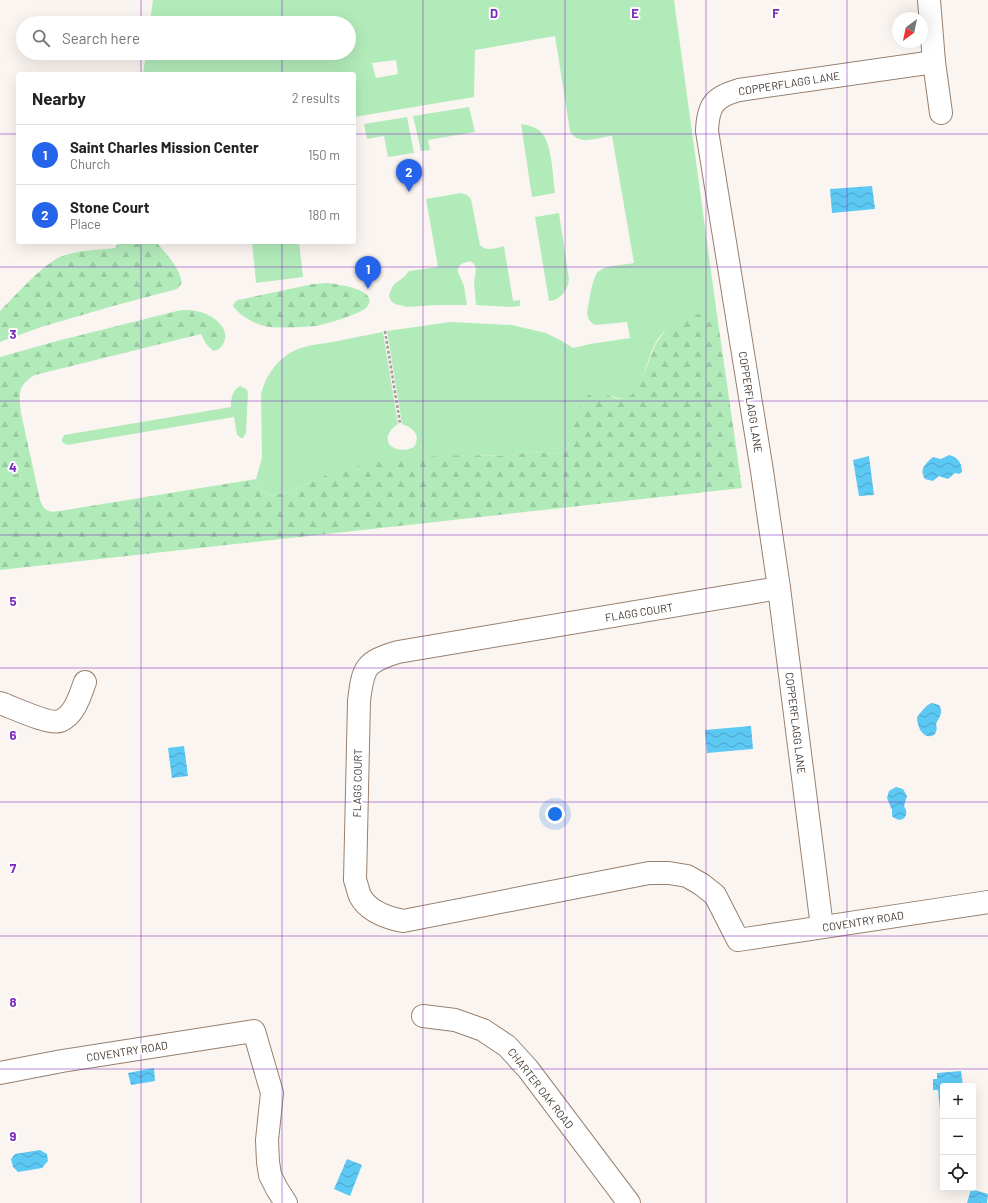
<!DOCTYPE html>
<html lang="en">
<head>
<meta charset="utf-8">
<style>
	:root { --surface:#fff; --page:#f2f2f2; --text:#222; --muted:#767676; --line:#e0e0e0; --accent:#2563eb }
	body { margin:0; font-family:Barlow,sans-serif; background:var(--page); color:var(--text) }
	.controls { position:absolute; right:12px; bottom:12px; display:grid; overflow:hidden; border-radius:4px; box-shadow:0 4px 16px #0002 }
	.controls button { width:36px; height:36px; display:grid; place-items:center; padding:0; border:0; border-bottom:1px solid var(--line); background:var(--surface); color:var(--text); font:20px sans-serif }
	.compass { position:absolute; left:892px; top:12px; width:36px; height:36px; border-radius:50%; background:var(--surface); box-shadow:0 4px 16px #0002; rotate:213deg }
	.you { position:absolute; left:555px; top:814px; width:14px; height:14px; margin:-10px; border:3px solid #fff; border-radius:50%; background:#1a73e8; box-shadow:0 0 0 6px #1a73e833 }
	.badge { display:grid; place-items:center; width:26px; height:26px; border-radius:50%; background:var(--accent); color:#fff; font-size:13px; font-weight:700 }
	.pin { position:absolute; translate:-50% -33px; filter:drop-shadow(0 1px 2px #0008) }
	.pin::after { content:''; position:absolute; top:21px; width:14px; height:12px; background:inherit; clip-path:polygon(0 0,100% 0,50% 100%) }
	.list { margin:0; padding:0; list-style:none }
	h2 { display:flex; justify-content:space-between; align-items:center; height:52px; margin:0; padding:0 16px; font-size:17px }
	h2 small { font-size:13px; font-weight:400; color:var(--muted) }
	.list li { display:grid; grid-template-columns:26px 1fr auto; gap:12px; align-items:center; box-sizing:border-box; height:60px; padding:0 16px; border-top:1px solid var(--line) }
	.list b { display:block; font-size:15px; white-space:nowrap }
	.list p { margin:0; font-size:13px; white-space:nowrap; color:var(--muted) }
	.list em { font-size:13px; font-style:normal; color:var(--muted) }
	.icon { flex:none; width:22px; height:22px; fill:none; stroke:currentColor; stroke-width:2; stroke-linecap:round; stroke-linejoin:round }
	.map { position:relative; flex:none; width:988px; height:1203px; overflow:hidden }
	.search { position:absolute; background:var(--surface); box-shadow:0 4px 16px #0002; left:16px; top:16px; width:340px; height:44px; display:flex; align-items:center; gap:10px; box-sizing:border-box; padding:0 14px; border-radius:22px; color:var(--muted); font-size:15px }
	.panel { position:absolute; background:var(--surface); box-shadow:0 4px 16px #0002; left:16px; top:72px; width:340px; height:172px; border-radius:4px }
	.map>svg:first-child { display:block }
	.grass { fill:#b2ebba; fill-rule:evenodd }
	.forest { fill:url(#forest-firs) }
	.water { fill:url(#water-waves) }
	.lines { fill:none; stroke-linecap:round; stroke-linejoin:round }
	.minor-casing { stroke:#98806e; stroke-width:24 }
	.path { stroke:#a69e98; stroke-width:2.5; stroke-dasharray:3 2; stroke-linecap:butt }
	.minor { stroke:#fff; stroke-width:22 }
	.grid { fill:none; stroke:#7b2cbf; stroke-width:1; stroke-opacity:0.55 }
	.labels { text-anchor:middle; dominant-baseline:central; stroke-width:4; stroke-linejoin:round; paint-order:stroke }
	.street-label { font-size:11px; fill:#41362e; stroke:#fff }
	.grid-label { font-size:13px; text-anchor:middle; font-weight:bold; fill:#7b2cbf; stroke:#fff; stroke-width:4; stroke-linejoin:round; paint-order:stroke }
</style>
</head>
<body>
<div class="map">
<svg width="988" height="1203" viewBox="0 0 988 1203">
	<defs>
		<pattern id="forest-firs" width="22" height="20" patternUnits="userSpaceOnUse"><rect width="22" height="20" fill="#b2ebba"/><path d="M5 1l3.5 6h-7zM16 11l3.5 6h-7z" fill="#9acaa0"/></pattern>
		<pattern id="water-waves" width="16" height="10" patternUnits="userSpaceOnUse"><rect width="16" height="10" fill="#5cc8f4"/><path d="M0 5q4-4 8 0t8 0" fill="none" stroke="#4ea3c6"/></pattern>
	</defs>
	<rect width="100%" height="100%" fill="#fbf5f1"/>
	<g class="grass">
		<path d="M153 0H674L717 315C700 314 697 317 681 323 677 325 671 326 667 329 647 343 647 384 631 396 625 401 617 398 611 396L572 425V437L569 445 563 452 551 454 534 451 509 456 465 455 333 472 291 491 270 496 263 492 256 479 262 458 261 395C265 376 279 356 298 349 309 345 321 344 332 342 349 339 366 335 383 332L398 424C377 438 391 457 414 447 421 435 414 428 402 424L387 331 450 322 512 325 546 333 560 340 573 348 590 344 630 338 627 322 595 325C590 322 588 319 587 313 589 303 592 276 599 271 606 265 625 265 634 263L612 136C598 137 578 147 570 131L555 36 475 50 474 97 354 117V74H307L306 73 301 74H143L146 53H349V23H150ZM396 60 398 74 376 78 372 63Z"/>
		<polygon points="469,107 475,132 428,140 430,150 421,151 413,116"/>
		<polygon points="407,117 414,153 388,157 384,136 367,139 364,124"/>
		<path d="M521 124C528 125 536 127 541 132 552 142 553 178 555 193L532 197Z"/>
		<path d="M461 193 467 195 471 199 480 245C485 252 497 248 504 246L513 301 520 300V306L510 307 476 305 474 283 476 269 474 264 470 261 461 264 458 268V272L464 286 467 305H437L407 307 395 304 391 301 389 296C394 278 400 284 409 271L438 267 426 199Z"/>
		<path d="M559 213 569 279C568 290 561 300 549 301L535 217Z"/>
		<polygon points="252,242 299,242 303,277 256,283"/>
		<path d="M240 386 246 389 248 392 246 433 243 438H241L237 435 234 417 67 445 62 442V439L64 435 231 407C231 399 232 390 240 386Z"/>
	</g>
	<g class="forest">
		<path d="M119 242H156C163 250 184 272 181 284 180 286 178 287 177 289L113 306 41 327 0 342V311C15 296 42 265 60 257 77 250 97 250 115 248Z"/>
		<path d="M327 283C335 284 381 289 367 307 361 314 326 324 316 326 301 327 278 329 264 326 253 323 239 315 233 306L235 302 238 300 313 284Z"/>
		<path d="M181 310C187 310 194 310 200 312 213 315 232 329 223 344 221 348 218 350 214 351 207 347 204 340 201 334L35 375C17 385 19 395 21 413L40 500C45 515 53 512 66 510L256 479 263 492 270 496 291 491 333 472 374 463 422 457 465 455 509 456 534 451 551 454 563 452 569 445 572 437V425L574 413 587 396 598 391C605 394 614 399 621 399 641 400 648 356 657 342 663 332 674 319 686 316 695 313 707 315 717 315L742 488 0 570V357L57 341Z"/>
	</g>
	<g class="water">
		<polygon points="872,186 875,209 832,213 830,189"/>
		<path d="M949 455C958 457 962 463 962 472L959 474 955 473 948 479 939 476 933 481 925 479C919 469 925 464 933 457L941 459Z"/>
		<polygon points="869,456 874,495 859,496 853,460"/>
		<path d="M932 703 939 705C944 713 939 717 936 724 941 740 918 743 917 717 921 712 926 705 932 703Z"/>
		<polygon points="751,726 753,749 707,753 705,730"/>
		<polygon points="184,746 188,776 172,778 168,748"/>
		<path d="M896 787 903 789 907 796 904 806C911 816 901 825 892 816V810L887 798 889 791Z"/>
		<polygon points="154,1068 155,1081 131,1085 128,1073"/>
		<polygon points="961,1071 963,1086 943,1086 943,1120 941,1120 938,1090 933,1090 933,1079 937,1079 937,1073"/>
		<polygon points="40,1150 47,1154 48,1161 42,1168 18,1172 13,1167 11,1159 15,1154"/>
		<polygon points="347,1159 362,1165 350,1196 334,1189"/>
		<polygon points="971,1189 988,1194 987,1203 967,1203"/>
	</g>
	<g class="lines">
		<defs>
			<g id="minor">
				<polyline points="929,0 934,62 941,113"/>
				<path d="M779 588 398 652C365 662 363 667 359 701L355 880C357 885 358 891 360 896 368 911 388 918 403 921L649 873H669L687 876 701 884 715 895 738 940 988 902"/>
				<path d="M0 703C12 707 49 725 60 721 75 715 80 695 85 682"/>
				<path d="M822 927 779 588 762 471 707 131C708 105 714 97 739 90L934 62"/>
				<polyline points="423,1016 455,1020 483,1030 507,1046 528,1069 629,1203"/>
				<polyline points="0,1073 62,1061 254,1031 272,1093 267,1140 268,1162 270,1175 277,1189 286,1203"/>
			</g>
		</defs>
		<use href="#minor" class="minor-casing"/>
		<polyline class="path" points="385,331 400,423"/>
		<use href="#minor" class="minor"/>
	</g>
	<path class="grid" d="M141 0V23M282 0V23M423 0V1203M565 0V1203M706 0V1203M847 0V1203M141 53V74M282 53V74M0 134H18M354 134H988M141 242V1203M282 242V1203M0 267H988M0 401H988M0 535H988M0 668H988M0 802H988M0 936H988M0 1069H988"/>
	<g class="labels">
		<g class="street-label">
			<text transform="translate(789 83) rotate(-9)">COPPERFLAGG LANE</text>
			<text transform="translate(751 402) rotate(81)">COPPERFLAGG LANE</text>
			<text transform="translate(639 612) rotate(-9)">FLAGG COURT</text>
			<text transform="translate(796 723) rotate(83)">COPPERFLAGG LANE</text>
			<text transform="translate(357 783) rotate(-89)">FLAGG COURT</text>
			<text transform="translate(863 921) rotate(-9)">COVENTRY ROAD</text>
			<text transform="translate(127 1051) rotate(-9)">COVENTRY ROAD</text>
			<text transform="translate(541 1088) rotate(52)">CHARTER OAK ROAD</text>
		</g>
	</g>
	<g class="grid-label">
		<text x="494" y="18">D</text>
		<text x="635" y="18">E</text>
		<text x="776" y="18">F</text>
		<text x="13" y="339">3</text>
		<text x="13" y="472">4</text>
		<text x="13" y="606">5</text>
		<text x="13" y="740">6</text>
		<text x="13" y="873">7</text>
		<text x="13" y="1007">8</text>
		<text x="13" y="1141">9</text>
	</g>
</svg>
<div class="controls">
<button>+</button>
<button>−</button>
<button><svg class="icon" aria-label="locate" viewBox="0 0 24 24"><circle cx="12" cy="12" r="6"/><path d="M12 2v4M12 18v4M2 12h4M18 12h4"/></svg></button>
</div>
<svg class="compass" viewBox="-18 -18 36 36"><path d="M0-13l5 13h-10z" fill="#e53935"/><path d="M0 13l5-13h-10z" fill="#767676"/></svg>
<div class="you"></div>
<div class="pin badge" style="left:368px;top:289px">1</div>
<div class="pin badge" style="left:409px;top:192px">2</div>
<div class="search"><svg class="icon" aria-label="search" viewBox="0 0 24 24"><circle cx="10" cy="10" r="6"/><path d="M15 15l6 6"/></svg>Search here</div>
<section class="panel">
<h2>Nearby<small>2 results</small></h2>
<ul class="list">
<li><span class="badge">1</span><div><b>Saint Charles Mission Center</b><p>Church</p></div><em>150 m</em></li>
<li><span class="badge">2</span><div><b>Stone Court</b><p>Place</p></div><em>180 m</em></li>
</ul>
</section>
</div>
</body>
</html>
